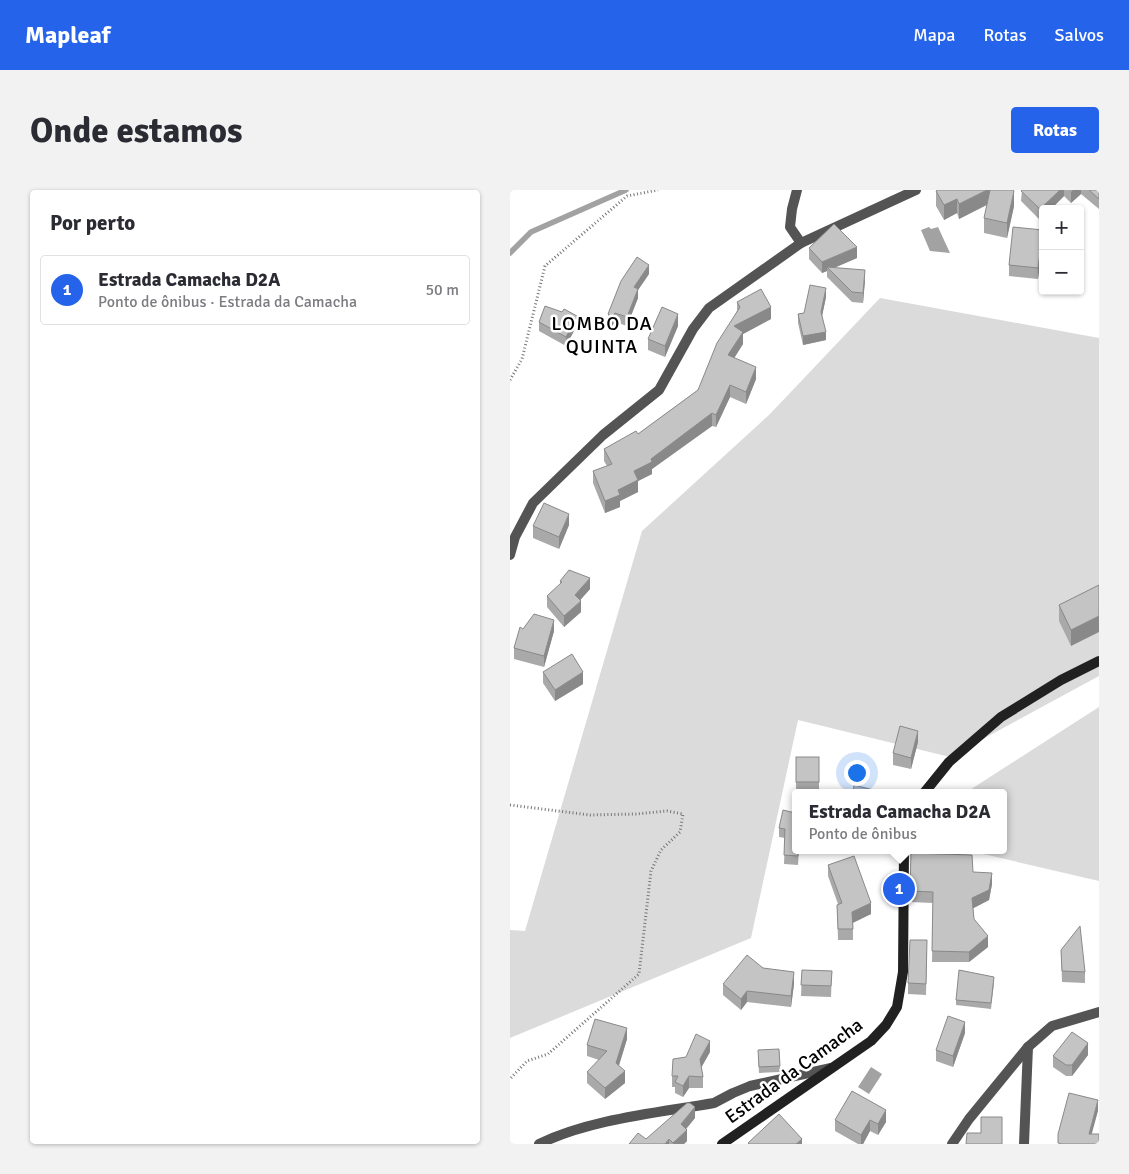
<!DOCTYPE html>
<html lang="pt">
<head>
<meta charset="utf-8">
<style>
	:root { --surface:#fff; --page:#f2f2f3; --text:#2b2b33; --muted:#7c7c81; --line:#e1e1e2; --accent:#2563eb }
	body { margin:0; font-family:Signika,sans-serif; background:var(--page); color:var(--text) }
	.controls { position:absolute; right:15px; top:15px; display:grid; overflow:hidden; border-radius:5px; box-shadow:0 1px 4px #0004 }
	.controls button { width:45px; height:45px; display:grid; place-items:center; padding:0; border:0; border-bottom:1px solid var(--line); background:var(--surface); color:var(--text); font:25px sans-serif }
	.you { position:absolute; left:346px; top:582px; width:18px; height:18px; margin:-12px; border:4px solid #fff; border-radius:50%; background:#1a73e8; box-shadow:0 0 0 8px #1a73e833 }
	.badge { display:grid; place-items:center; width:32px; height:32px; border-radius:50%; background:var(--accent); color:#fff; font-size:16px; font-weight:700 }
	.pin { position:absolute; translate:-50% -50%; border:2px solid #fff; box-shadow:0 1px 5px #0006 }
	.popup { position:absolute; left:282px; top:599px; width:215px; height:65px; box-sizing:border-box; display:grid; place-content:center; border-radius:5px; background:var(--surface); filter:drop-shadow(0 1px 4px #0005); font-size:16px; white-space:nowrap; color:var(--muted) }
	.popup b { font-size:19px; color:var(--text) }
	.popup::after { content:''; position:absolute; left:50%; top:100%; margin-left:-10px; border:10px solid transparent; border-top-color:var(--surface) }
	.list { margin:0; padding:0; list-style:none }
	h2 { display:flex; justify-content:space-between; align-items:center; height:65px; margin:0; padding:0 20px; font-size:21px }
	h2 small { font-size:16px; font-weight:400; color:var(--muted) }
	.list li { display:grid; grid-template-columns:32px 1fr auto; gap:15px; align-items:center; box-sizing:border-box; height:70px; margin:0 10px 10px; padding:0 10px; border:1px solid var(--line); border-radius:5px }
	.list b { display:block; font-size:19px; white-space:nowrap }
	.list p { margin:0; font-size:16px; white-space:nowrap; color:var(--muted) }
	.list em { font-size:16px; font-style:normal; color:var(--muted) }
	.map { position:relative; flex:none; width:589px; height:954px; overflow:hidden; border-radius:5px }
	header { display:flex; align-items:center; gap:30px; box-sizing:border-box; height:70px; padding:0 25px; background:var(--accent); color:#fff }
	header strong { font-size:24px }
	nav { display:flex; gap:28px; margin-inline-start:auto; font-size:18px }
	.intro { display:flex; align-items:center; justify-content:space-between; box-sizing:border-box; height:120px; padding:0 30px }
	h1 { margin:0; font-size:35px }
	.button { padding:12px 22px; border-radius:5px; background:var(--accent); color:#fff; font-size:18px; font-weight:700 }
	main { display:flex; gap:30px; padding:0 30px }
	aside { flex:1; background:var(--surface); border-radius:5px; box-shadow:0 1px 4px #0004 }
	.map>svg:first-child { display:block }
	.green { fill:#dbdbdb }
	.water { fill:#a2a2a2 }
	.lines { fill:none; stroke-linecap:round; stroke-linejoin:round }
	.stream { stroke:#a2a2a2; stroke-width:5.5 }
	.path { stroke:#767676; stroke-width:3; stroke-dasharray:1 2.5; stroke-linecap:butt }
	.lane { stroke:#545454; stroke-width:10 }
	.street { stroke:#545454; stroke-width:10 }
	.secondary { stroke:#212121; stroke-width:10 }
	.wall { fill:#a9a9a9 }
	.shaded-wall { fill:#898989 }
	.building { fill:#c4c4c4; stroke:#898989 }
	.labels { text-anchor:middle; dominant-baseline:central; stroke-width:5; stroke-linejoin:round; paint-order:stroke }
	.street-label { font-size:19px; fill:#000; stroke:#fff }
	.neighbourhood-label { font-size:20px; letter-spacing:1px; fill:#000; stroke:#fff }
</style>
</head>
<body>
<header>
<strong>Mapleaf</strong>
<nav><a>Mapa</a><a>Rotas</a><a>Salvos</a></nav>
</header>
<div class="intro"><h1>Onde estamos</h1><a class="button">Rotas</a></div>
<main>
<aside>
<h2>Por perto<small></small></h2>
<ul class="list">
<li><span class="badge">1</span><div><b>Estrada Camacha D2A</b><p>Ponto de ônibus · Estrada da Camacha</p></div><em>50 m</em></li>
</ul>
</aside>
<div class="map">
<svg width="589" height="954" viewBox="0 0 589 954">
	<rect width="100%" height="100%" fill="#fff"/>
	<g class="green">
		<polygon points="370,108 589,148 589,486 440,567 288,530 241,748 0,848 0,740 15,741 132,341 260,224"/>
		<polygon points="589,517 589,691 456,660 493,660 493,603 455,603"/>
	</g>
	<g class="water">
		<polygon points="419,37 421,39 428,37 440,63 420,61 411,40"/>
		<polygon points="361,877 372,884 359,904 348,897"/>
	</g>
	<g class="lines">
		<polyline class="stream" points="0,63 21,42 116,0"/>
		<g class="path">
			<polyline points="0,190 12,169 35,76 117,6 148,0"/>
			<polyline points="0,615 80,625 126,624 157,621 173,624 170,642 151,660 141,681 129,784 38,864 17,871 0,889"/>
		</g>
		<polyline class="lane" points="0,365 5,347 23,313 93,245 149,200 183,139 199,118 291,53"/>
		<g class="street">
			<polyline points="287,0 282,19 280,37 291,53 406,0"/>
			<path d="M29 954C81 929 147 923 204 913L223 903 240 896 321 878"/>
			<polyline points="442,954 459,929 518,857 542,836 589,822"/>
			<polyline points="514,954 518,857"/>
		</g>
		<g class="secondary">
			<polyline points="414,603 439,572 491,527 551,490 589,471"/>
			<polyline points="212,954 361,851 376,835 387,817 393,782 394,660"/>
		</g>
	</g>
	<g class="wall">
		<polygon points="512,0 589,0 589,19 571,4 561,13 554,6 530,30 511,11"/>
		<polygon points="426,1 504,16 497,48 474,43 474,28 477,15 449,29 447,23 434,30 426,16"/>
		<polygon points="533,40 528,89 499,86 499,75"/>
		<polygon points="299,58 347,68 324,78 355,90 353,113 342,112 317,87 317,81 312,83 299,69"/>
		<polygon points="139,84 128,100 128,108 117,136 105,132 102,136 98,134 98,124"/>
		<polygon points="316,107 312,126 316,150 293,155 288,133 288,124 294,123"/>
		<polygon points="227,112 261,129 233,144 233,154 224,168 246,189 236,214 220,207 206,237 202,236 142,279 142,284 128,291 128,302 110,311 110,317 95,323 83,293 83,281 97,276 94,271 94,259 128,244 188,200 227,121"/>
		<polygon points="29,132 67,135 56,156 29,141"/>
		<polygon points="168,136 155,167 138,160 138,149"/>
		<polygon points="59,335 49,359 23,348 23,336"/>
		<polygon points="50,391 80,399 70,410 71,422 54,437 37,417 37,406 50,395"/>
		<polygon points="589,395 561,456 549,431 549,415"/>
		<polygon points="13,439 44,441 34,477 4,469 4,458"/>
		<polygon points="33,482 73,494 45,511 33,493"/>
		<polygon points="408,552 401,579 383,575 383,563"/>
		<rect x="286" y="567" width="23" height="36"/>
		<polygon points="285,623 285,660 289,660 288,675 274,674 275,648 269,647 269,638"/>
		<polygon points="401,663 463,682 482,694 479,710 463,718 464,729 478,757 459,772 422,772 423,713 400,712"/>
		<polygon points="318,675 361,724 343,733 343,750 328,750 327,715 328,714 318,686"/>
		<polygon points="551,760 575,782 575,793 552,792"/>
		<polygon points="417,761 416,805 398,804 398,793"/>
		<polygon points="253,778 284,794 281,817 237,812 231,820 213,805 213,794"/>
		<polygon points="292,780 322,781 321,807 291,806"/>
		<polygon points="484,793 481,819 446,815 446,810"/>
		<polygon points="455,843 443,877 426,871 426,860"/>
		<polygon points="117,849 109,876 115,893 95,909 77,893 77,882 89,870 77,866 77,855"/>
		<polygon points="269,859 270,882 249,883 248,866"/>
		<polygon points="200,862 191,877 193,887 193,898 179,898 173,907 165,903 165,897 162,897 162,886"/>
		<polygon points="578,865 562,886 556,886 543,877 543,866"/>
		<polygon points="342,901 376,932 368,945 360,941 353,954 348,954 325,941 325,930"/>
		<polygon points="185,928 176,939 177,951 174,954 119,954 136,949"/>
	</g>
	<g class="shaded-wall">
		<polygon points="477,0 480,0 480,13 449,29 449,14"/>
		<polygon points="550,0 554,0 554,6 541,19 533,19 533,27 530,30 530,19"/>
		<polygon points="563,0 571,0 571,4 561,13 561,2"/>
		<polygon points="504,1 504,16 497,48 497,33"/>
		<polygon points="447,9 447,23 434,30 434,15"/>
		<polygon points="533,43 533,54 528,89 528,78"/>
		<polygon points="347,57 347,68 319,80 317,77 317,81 312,83 312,72"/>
		<polygon points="139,75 139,84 128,100 128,108 117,136 117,127 124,97"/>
		<polygon points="355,80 355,90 353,113 353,103"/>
		<polygon points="316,98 316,107 311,131 311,122"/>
		<polygon points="261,117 261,129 233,144 233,154 218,178 218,165 224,136"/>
		<polygon points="105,123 105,132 102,136 102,127"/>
		<polygon points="168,124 168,136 155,167 155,156"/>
		<polygon points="67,126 67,135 56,156 56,147"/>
		<polygon points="316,142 316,150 293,155 293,146"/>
		<polygon points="246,177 246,189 236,214 236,202"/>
		<polygon points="220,195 220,207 206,237 206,225"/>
		<polygon points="202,223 202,236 142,279 142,284 128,291 128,302 110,311 110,317 95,323 95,311 108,300 124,281"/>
		<polygon points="59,324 59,335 49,359 49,347"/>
		<polygon points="80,388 80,399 65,416 65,405"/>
		<polygon points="71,411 71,422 54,437 54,426"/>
		<polygon points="589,426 589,442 561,456 561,440"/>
		<polygon points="44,430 44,441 34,477 34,466"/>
		<polygon points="73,482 73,494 45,511 45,500"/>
		<polygon points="408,541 408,552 401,579 401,568"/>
		<polygon points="482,683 482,694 479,710 462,719 462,708"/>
		<polygon points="361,713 361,724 342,733 342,722"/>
		<polygon points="478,746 478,757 459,772 459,762"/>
		<polygon points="284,782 284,794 281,817 281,806"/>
		<polygon points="237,801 237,812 231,820 231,809"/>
		<polygon points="455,832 455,843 443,877 443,866"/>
		<polygon points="117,838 117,849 106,884 106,873"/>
		<polygon points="200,851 200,862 190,880 190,869"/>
		<polygon points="578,853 578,865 562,886 562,875"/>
		<polygon points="115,881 115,893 95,909 95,898"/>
		<polygon points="179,886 179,898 173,907 173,896"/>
		<polygon points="588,910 588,921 579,954 579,944"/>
		<polygon points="185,917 185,928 171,945 171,934"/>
		<polygon points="376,920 376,932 368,945 368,934"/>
		<polygon points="360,930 360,941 353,954 351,954 351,945"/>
		<polygon points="177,940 177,951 174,954 163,954 163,953"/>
		<polygon points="159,949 159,954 155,954"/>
		<polygon points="292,949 292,954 286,954"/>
	</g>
	<g class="building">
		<polygon points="428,0 477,0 449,14 447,9 434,15 426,1"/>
		<polygon points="480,0 503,0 504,1 497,33 474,28"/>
		<polygon points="512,0 550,0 530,19 511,1"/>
		<polygon points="579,0 589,0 589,9"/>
		<polygon points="324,34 347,57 312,72 299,58"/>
		<polygon points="503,37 533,40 528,78 499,75"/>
		<polygon points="127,67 139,75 124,97 128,99 117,127 105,123 102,127 98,124 111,91"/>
		<polygon points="317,77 355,80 353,103 342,102"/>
		<polygon points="300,95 316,98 311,122 316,142 293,146 288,124 294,123"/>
		<polygon points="251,99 261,117 224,136 233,142 218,165 246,177 236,202 220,195 206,225 202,223 141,269 142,272 124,281 128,290 108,300 110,305 95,311 83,281 102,274 94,259 126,241 128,244 188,200 207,153 230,117 227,112"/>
		<polygon points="35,116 52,122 54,119 67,126 56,147 29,132"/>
		<polygon points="152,117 168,124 155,156 138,149"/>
		<polygon points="34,313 59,324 49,347 23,336"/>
		<polygon points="59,380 80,388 65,405 71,411 54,426 37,406 52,392 50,391"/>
		<polygon points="589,395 589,426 561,440 549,415"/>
		<polygon points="24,424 44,430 34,466 4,458 10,437 13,439"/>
		<polygon points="62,464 73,482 45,500 33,482"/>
		<polygon points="390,536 408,541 401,568 383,563"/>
		<rect x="286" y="567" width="23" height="25"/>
		<polygon points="344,595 375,603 343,603"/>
		<polygon points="273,620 285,623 285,660 288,660 288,666 274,665 275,639 269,638"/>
		<polygon points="401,663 462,665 463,682 482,683 479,700 462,708 464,729 478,746 459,762 422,761 423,702 400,701"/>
		<polygon points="344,666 361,713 342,722 343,739 328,739 327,715 332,713 318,675"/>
		<polygon points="570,736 575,782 552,781 551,760"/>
		<polygon points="400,750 417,750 416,794 398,793"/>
		<polygon points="237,765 253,778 284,782 281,806 237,801 231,809 213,794"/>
		<polygon points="292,780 322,781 321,796 291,795"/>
		<polygon points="449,780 484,787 481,813 446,810"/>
		<polygon points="438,826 455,832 443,866 426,860"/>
		<polygon points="85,829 117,838 106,873 115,881 95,898 77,882 97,861 77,855"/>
		<polygon points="562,842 578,853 562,875 556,875 543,866"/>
		<polygon points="186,844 200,851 190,869 193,887 179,886 173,896 165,892 168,886 162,886 163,869 176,867"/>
		<polygon points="269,859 270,876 249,877 248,860"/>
		<polygon points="342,901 376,920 368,934 360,930 351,945 325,930"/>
		<polygon points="559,903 588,910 579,944 589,944 589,954 552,954 548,953 548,944"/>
		<polygon points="177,913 180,913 185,917 171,934 177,940 163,953 159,949 155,954 119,954 128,943 136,949"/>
		<polygon points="269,924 292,949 286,954 239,954 238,953"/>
		<polygon points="471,927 492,927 492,954 456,954 457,943 471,943"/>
	</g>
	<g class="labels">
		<g class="street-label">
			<text transform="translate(284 881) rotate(-36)">Estrada da Camacha</text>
		</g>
		<g class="neighbourhood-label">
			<text x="92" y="133">LOMBO DA<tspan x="92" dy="23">QUINTA</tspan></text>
		</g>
	</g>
</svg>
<div class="controls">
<button>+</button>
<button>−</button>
</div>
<div class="you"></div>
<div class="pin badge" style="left:389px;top:699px">1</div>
<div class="popup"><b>Estrada Camacha D2A</b>Ponto de ônibus</div>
</div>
</main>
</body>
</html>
